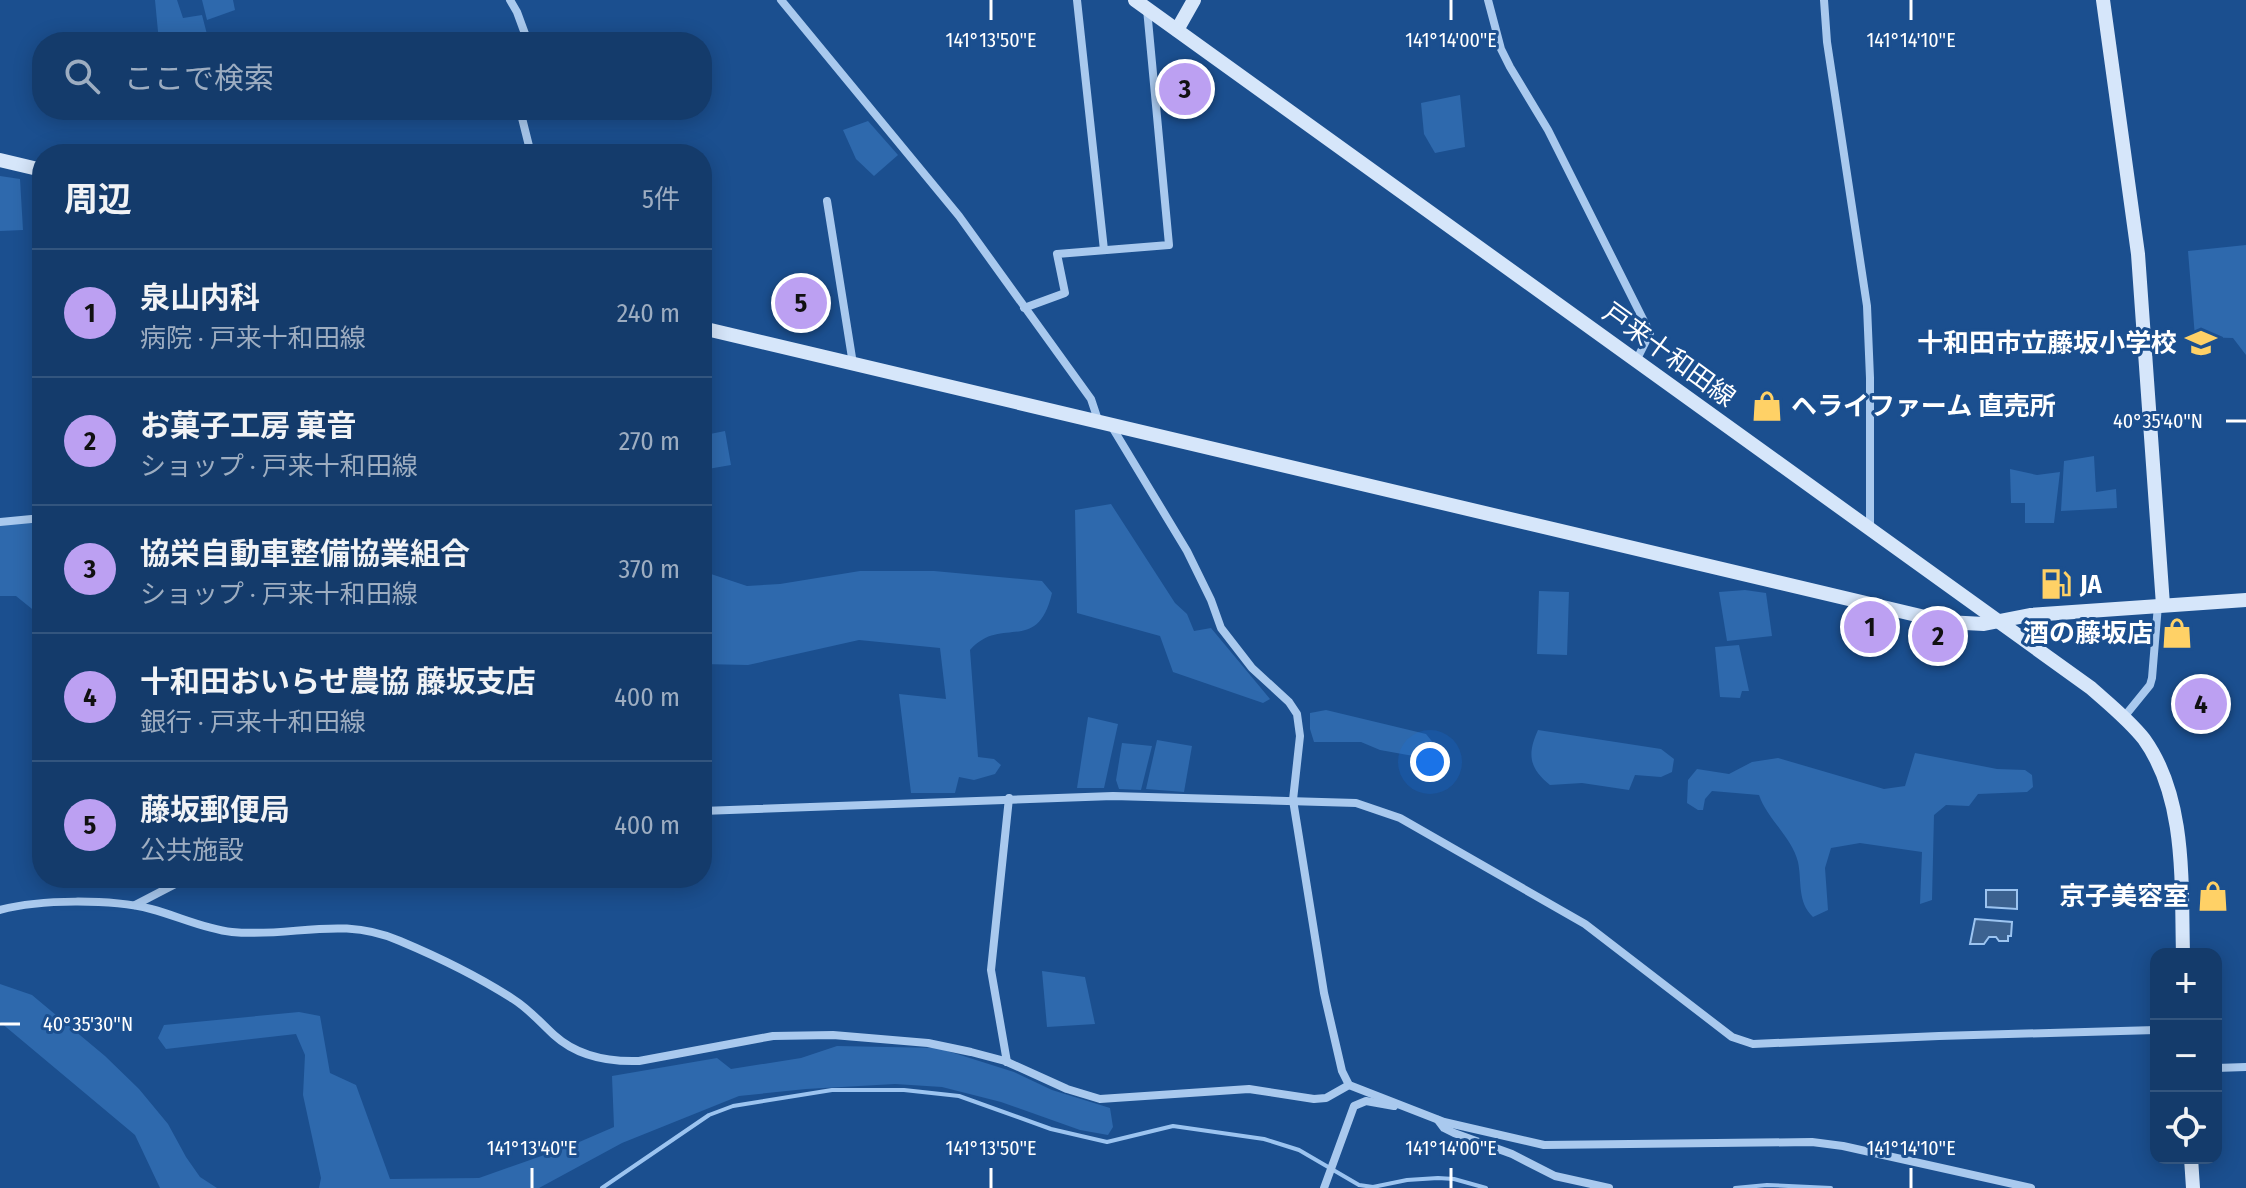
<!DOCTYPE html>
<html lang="ja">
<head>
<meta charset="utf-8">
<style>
	:root { --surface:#143b6b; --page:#1d4271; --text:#f1f3f6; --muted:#9dadc1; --line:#33557e; --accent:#bca0f2 }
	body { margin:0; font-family:"Fira Sans Condensed","Noto Sans JP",sans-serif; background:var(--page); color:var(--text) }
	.controls { position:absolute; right:24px; bottom:24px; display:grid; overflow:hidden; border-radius:16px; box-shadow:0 4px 20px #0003 }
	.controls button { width:72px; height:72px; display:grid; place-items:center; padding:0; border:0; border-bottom:2px solid var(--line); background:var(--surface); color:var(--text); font:40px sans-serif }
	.you { position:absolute; left:1430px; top:762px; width:28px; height:28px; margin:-20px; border:6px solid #fff; border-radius:50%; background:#1a73e8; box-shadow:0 0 0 12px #1a73e833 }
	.badge { display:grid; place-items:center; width:52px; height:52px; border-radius:50%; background:var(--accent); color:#111; font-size:26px; font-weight:700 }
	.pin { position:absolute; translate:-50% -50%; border:4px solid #fff; box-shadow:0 2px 8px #0006 }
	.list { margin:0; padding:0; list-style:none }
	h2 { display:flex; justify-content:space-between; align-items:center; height:104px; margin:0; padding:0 32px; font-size:34px }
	h2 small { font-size:26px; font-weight:400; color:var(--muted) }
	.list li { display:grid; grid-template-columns:52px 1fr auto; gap:24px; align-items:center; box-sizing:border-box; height:128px; padding:0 32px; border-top:2px solid var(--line) }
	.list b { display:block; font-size:30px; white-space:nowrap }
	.list p { margin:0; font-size:26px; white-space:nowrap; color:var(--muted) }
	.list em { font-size:26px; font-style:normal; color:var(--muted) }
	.icon { flex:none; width:44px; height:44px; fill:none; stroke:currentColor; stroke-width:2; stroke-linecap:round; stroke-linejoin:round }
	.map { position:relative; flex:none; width:2246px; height:1188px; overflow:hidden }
	.search { position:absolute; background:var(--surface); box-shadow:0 4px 20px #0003; left:32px; top:32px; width:680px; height:88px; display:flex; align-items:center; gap:20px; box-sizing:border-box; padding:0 28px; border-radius:32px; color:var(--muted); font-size:30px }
	.panel { position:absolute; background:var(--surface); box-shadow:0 4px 20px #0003; left:32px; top:144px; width:680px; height:744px; border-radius:32px }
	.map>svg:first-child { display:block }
	.green { fill:#2e69ad }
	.water { fill:#3c6290; stroke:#9cc4f0; stroke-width:2 }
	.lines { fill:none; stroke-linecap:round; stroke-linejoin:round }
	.stream { stroke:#9cc4f0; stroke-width:4 }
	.street { stroke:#a9c9ee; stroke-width:8 }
	.secondary { stroke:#d6e6fa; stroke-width:14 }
	.ticks { fill:none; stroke:#fff; stroke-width:3 }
	.labels { text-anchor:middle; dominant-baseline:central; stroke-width:6; stroke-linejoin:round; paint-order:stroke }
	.poi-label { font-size:26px; font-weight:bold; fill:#fff; stroke:#1b4f8f; text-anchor:end }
	.street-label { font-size:26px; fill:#fff; stroke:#1b4f8f }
	.ticks-label { font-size:20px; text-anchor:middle; fill:#fff; stroke:#1b4f8f; stroke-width:6; stroke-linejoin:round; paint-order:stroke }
</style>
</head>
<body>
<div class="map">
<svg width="2246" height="1188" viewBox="0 0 2246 1188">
	<rect width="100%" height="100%" fill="#1b4f8f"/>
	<g class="green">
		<polygon points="155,0 177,0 183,18 202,15 209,42 159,42"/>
		<polygon points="202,0 233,0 235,10 207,20"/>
		<polygon points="1460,95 1465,147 1435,153 1424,134 1421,103"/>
		<polygon points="868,121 898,155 874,176 856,159 843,130"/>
		<polygon points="0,176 20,179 23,230 0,231"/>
		<polygon points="2246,245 2246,355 2233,338 2195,337 2188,251"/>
		<polygon points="702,415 705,435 725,431 731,465 702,470"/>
		<polygon points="2094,456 2096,492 2116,489 2117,508 2061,511 2064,461"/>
		<polygon points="2010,469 2037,475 2060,472 2054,523 2025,523 2025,503 2011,503"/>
		<polygon points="1111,504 1175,603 1187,614 1194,631 1211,628 1270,699 1263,703 1173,672 1160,636 1077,613 1075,510"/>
		<polygon points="42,520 42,617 16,596 0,596 0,525"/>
		<path d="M702 571 747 586 780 584 860 571H934L1042 581 1052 593C1037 656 1002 614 970 650L978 757 994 759 1001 765 995 774 974 780 959 777 955 793H911L899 694 946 699 940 648 859 640 748 665 702 664Z"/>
		<polygon points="1745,590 1766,593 1772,636 1727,641 1719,592"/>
		<polygon points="1539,591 1569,592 1567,655 1537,654"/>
		<polygon points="1739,645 1749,691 1742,691 1740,698 1720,697 1715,647"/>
		<polygon points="1326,710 1426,734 1435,745 1430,759 1380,750 1361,742 1314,742 1310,729 1310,713"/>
		<polygon points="1088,717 1118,724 1104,788 1077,788"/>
		<path d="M1538 730 1661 749 1674 759 1672 772 1661 777 1635 775 1629 790 1582 783 1550 785C1529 768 1527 754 1538 730Z"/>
		<polygon points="1157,740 1192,746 1184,792 1146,789"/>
		<polygon points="1122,743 1152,746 1141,790 1119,789 1116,780"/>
		<path d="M1915 753 1997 769 2025 770 2032 775 2033 787 2027 792 1978 794 1969 806 1946 805 1934 815 1932 900 1920 904 1922 852 1860 843 1831 848 1825 868 1828 910 1813 917C1797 902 1802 881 1798 862 1792 837 1767 819 1759 795L1712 791 1705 799 1703 810H1698L1687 803 1688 780 1697 769 1729 774 1752 762 1778 758 1884 789 1905 786Z"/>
		<polygon points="1042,971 1085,977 1095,1024 1047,1027"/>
		<polygon points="0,984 32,995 105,1056 139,1089 168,1124 186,1157 200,1177 217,1188 160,1188 135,1135 0,1022"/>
		<polygon points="299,1012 320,1016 330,1073 356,1085 390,1179 479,1178 570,1146 614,1127 612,1076 717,1058 731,1069 801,1058 837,1046 938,1048 1014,1072 1052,1090 1110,1108 1113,1127 1108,1135 1080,1130 1001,1102 942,1087 895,1084 806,1089 739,1096 622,1143 539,1188 319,1188 321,1178 303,1095 305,1055 296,1034 166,1049 158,1038 164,1025"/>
	</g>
	<g class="water">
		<polygon points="1986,890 2017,890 2017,909 1986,907"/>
		<polygon points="1975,919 2012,922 2011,936 2008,936 2008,941 1999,941 1996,937 1989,937 1984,944 1970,944"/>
	</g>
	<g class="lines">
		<g class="stream">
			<polyline points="602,1188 709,1115 733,1106 832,1090 904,1090 959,1096 1051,1129 1107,1142 1173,1126 1264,1139 1299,1150 1359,1185 1373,1187 1407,1180 1438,1178 1454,1179 1486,1188"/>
			<polyline points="1735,1188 1767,1185 1831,1188"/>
		</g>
		<g class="street">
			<polyline points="510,0 517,12 528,42"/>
			<polyline points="781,0 959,216 1091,399 1099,423"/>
			<polyline points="1077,0 1104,250"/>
			<polyline points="1488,0 1501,49 1510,67 1548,130 1650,333 1636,361"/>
			<polyline points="1824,0 1827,42 1867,306 1870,378 1870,530"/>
			<polyline points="520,110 531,154"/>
			<polyline points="827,201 853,364"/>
			<polyline points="1024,308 1065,293 1057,254 1169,245 1147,9"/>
			<polyline points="1112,427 1187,551 1211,600 1221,628 1252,668 1289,702 1297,714 1300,736 1293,800 1324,993 1342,1071 1349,1085 1444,1122 1544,1145 1812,1142 1843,1146 2031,1188"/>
			<polyline points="0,522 42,518"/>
			<polyline points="2124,717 2150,685 2152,678 2158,605"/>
			<polyline points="702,811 1113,796 1356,803 1400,818 1585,924 1732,1037 1753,1044 1939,1036 2156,1030"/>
			<polyline points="135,905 187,878"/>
			<path d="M0 910C40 899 111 899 151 909 178 916 204 929 232 932 293 938 340 915 400 941 438 957 479 977 513 999 529 1009 541 1023 554 1035 577 1056 609 1062 639 1061L773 1036 833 1035 928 1043 971 1052 1005 1061 1067 1089 1100 1099 1249 1089 1314 1099 1326 1098 1349 1085"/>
			<polyline points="1007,1062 991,970 1009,798"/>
			<polyline points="2216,1068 2246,1067"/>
			<polyline points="1438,1120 1444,1128 1454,1133 1512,1154 1555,1176 1609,1188"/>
			<polyline points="1324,1188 1354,1106 1366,1101 1394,1106"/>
		</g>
		<g class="secondary">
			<path d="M1135 0 2091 688C2109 704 2129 720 2144 739 2187 799 2181 884 2183 954"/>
			<polyline points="2103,0 2138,254 2163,605"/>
			<polyline points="1177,30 1194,0"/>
			<polyline points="0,160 42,170"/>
			<polyline points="702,328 1946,622 1984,624 2030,615 2246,600"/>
			<polyline points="2191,1158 2193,1188"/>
		</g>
	</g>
	<path class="ticks" d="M991 0V20M1451 0V20M1911 0V20M2226 421H2246M0 1024H20M532 1168V1188M991 1168V1188M1451 1168V1188M1911 1168V1188"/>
	<defs>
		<symbol id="school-bare" viewBox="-9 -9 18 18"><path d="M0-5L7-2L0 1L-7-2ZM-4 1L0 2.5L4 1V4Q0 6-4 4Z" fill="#ffd166" stroke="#1b4f8f" stroke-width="2.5" paint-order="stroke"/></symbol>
		<symbol id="shop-bare" viewBox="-9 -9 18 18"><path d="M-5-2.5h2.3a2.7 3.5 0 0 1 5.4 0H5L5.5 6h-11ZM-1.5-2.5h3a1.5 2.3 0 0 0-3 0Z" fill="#ffd166" stroke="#1b4f8f" stroke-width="2.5" paint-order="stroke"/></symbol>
		<symbol id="fuel-bare" viewBox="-9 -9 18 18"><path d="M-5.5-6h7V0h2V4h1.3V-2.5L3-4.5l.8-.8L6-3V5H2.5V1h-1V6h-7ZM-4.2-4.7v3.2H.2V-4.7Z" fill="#ffd166" stroke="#1b4f8f" stroke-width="2.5" paint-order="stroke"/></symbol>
	</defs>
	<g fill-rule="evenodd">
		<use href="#school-bare" x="2179" y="321" width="44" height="44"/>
		<use href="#shop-bare" x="1745" y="384" width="44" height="44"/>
		<use href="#fuel-bare" x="2034" y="562" width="44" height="44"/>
		<use href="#shop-bare" x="2155" y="611" width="44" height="44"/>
		<use href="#shop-bare" x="2191" y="874" width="44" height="44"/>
	</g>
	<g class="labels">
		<g class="poi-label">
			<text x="2177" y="343">十和田市立藤坂小学校</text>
			<text x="1791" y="406" text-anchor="start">ヘライファーム 直売所</text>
			<text x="2080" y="584" text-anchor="start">JA</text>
			<text x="2153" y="633">酒の藤坂店</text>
			<text x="2189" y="896">京子美容室</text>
		</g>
		<g class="street-label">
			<text transform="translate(1669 355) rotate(36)">戸来十和田線</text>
		</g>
	</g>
	<g class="ticks-label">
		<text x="991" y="47">141°13'50"E</text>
		<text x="1451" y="47">141°14'00"E</text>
		<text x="1911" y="47">141°14'10"E</text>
		<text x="2158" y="428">40°35'40"N</text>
		<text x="88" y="1031">40°35'30"N</text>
		<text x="532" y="1155">141°13'40"E</text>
		<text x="991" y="1155">141°13'50"E</text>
		<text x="1451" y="1155">141°14'00"E</text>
		<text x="1911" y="1155">141°14'10"E</text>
	</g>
</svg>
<div class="controls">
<button>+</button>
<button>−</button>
<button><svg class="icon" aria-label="locate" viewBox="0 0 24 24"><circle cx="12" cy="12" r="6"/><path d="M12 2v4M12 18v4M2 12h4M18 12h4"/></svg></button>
</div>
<div class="you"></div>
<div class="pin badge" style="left:1870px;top:627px">1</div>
<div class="pin badge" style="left:1938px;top:636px">2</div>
<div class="pin badge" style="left:1185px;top:89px">3</div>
<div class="pin badge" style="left:2201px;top:704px">4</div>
<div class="pin badge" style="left:801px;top:303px">5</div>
<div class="search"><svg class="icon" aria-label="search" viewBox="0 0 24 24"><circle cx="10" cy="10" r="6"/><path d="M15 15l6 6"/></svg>ここで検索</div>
<section class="panel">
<h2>周辺<small>5件</small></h2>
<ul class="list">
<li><span class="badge">1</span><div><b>泉山内科</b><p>病院 · 戸来十和田線</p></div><em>240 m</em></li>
<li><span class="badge">2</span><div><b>お菓子工房 菓音</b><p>ショップ · 戸来十和田線</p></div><em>270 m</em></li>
<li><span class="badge">3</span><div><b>協栄自動車整備協業組合</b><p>ショップ · 戸来十和田線</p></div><em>370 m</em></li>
<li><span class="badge">4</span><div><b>十和田おいらせ農協 藤坂支店</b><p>銀行 · 戸来十和田線</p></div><em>400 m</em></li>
<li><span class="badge">5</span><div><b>藤坂郵便局</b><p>公共施設</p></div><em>400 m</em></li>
</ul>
</section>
</div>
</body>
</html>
